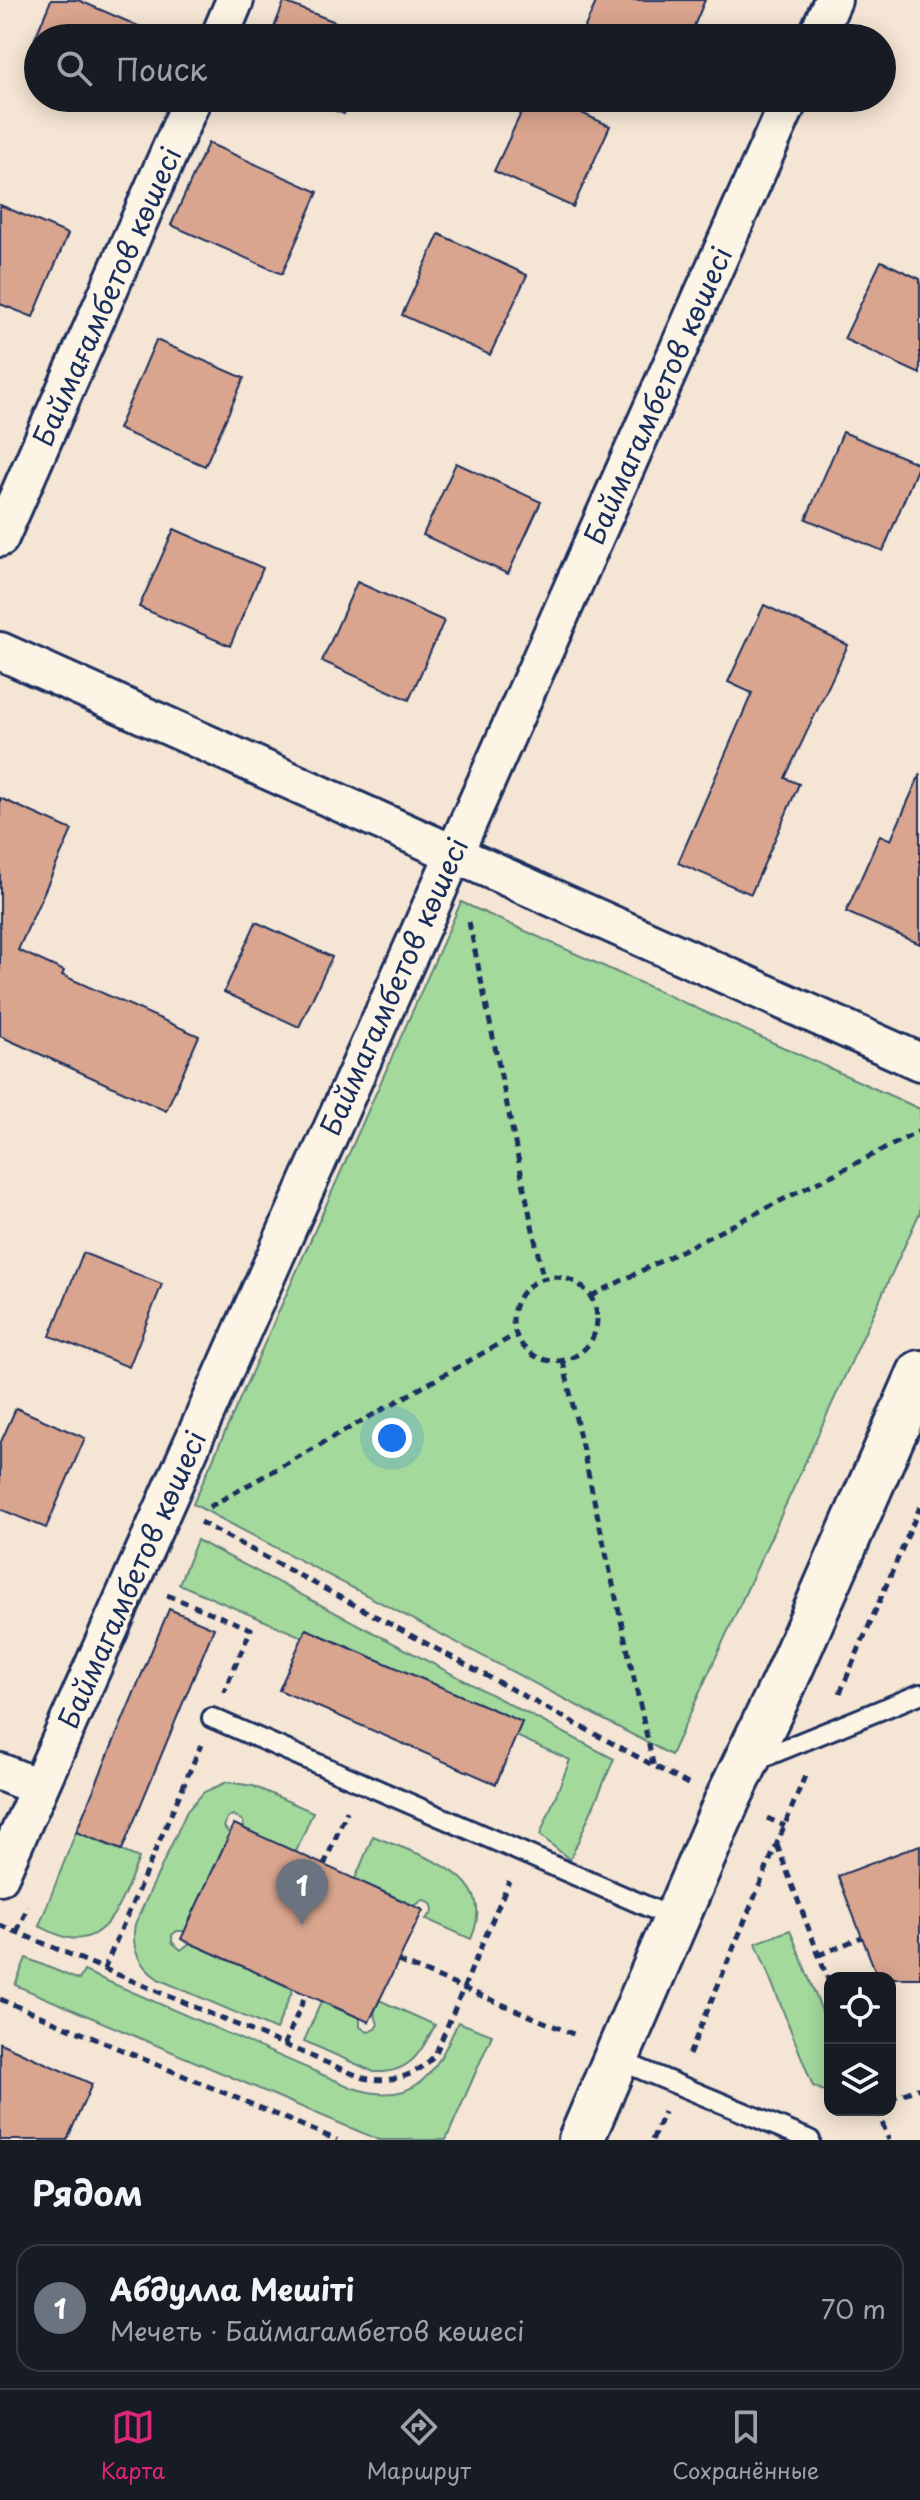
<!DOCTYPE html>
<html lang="ru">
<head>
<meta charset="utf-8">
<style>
	:root { --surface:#171b24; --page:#242831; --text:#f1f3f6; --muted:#9ea1a6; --line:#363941; --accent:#db2777 }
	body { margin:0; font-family:"Playpen Sans",sans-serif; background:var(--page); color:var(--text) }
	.controls { position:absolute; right:24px; bottom:24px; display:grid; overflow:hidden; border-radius:16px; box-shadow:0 4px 20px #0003 }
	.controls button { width:72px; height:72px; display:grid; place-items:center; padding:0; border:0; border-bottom:2px solid var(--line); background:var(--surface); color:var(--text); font:40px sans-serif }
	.you { position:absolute; left:392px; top:1438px; width:28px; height:28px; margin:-20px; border:6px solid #fff; border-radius:50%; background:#1a73e8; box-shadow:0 0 0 12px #1a73e833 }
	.badge { display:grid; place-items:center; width:52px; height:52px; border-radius:50%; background:var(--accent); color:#fff; font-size:26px; font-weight:700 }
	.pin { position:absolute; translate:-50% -66px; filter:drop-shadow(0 2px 4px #0008) }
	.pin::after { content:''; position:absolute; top:42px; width:28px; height:24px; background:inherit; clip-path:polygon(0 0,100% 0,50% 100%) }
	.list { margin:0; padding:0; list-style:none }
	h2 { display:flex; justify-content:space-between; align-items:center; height:104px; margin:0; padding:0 32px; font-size:34px }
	h2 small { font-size:26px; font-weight:400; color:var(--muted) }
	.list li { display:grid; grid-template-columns:52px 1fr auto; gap:24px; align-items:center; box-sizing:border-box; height:128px; margin:0 16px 16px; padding:0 16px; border:2px solid var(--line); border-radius:24px }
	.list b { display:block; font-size:30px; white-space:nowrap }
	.list p { margin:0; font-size:26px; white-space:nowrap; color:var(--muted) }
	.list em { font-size:26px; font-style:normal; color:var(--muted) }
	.icon { flex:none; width:44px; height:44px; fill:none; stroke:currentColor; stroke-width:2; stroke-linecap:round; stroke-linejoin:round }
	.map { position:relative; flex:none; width:920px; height:2140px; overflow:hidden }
	.search { position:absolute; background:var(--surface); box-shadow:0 4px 20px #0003; left:24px; right:24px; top:24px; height:88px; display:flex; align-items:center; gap:20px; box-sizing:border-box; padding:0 28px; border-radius:44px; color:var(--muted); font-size:30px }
	.sheet { height:248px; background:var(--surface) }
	nav { display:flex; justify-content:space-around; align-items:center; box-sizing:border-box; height:112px; border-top:2px solid var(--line); background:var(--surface); font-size:22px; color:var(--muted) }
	nav a { display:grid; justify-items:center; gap:4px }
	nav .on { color:var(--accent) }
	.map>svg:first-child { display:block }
	.green { fill:#a4d99c; stroke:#60847d; stroke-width:2 }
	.building { fill:#d9a58e; stroke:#1b2f5e; stroke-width:2 }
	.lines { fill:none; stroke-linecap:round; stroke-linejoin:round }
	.lane-casing { stroke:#1b2f5e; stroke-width:24 }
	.street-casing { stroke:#1b2f5e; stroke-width:42 }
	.secondary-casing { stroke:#1b2f5e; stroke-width:50 }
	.path { stroke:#1b2f5e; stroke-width:5; stroke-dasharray:8 6; stroke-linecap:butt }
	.lane { stroke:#fcf5e5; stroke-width:18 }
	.street { stroke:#fcf5e5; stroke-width:36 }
	.secondary { stroke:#fcf5e5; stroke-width:44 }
	.labels { text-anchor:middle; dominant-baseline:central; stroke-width:6; stroke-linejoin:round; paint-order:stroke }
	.street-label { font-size:28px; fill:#1b2f5e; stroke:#fcf5e5 }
</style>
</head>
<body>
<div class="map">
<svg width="920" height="2140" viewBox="0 0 920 2140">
	<rect width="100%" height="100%" fill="#f5e5d4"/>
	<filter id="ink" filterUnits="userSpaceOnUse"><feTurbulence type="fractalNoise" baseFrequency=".0125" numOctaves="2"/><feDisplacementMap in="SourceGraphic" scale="16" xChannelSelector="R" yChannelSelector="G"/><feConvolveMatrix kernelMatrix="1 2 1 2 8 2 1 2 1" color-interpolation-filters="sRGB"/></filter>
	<g filter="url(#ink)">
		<g class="green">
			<polygon points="461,902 920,1109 920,1212 671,1755 193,1504"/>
			<polygon points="197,1540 614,1759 570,1860 540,1835 570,1760 516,1736 522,1722 306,1629 302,1637 179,1584"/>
			<path d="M227 1782 253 1786 313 1812 296 1852 244 1829 243 1821 233 1815 227 1818 224 1827 230 1834 185 1931H177L172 1935V1942L181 1950 190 1943 293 1989 276 2030 158 1979C138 1965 131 1948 135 1924L187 1811 204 1792Z"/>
			<path d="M76 1832 139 1858C126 1888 112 1945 69 1938 58 1936 48 1930 39 1926Z"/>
			<path d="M373 1836C419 1856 501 1873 471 1939L426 1919 433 1912C433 1904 430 1900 422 1900L415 1906 355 1879Z"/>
			<polygon points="790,1930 830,2032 830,2094 813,2086 756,1943"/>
			<path d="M26 1958 79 1980 84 1971 353 2088C416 2108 435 2074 458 2022L492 2035 446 2140H379L15 1985Z"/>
			<path d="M379 2000 435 2025C421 2053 409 2074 374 2072L304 2041 321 2002 360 2018V2027L368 2032 375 2029 378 2024 374 2013Z"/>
		</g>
		<g class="building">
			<polygon points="51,0 78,0 166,38 35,38"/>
			<polygon points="597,0 705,0 689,38 580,38"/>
			<polygon points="284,2 374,37 374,38 270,38"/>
			<polygon points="302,98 350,98 344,114"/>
			<polygon points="528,98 549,98 610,126 573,207 494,171"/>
			<polygon points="208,143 318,192 282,274 171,225"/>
			<polygon points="0,205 68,234 33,317 0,304"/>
			<polygon points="439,234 527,275 490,355 402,315"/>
			<polygon points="881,261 920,279 920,374 844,339"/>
			<polygon points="156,340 244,378 205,466 118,429"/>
			<polygon points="843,432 919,464 883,551 806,519"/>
			<polygon points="456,463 541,502 508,574 423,535"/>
			<polygon points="174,529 263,568 230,646 139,607"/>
			<polygon points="357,582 444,621 409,700 322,661"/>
			<polygon points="764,605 848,645 785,778 799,784 751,894 678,863 752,693 728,682"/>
			<polygon points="920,774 920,944 846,912 880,835 891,840"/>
			<polygon points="0,798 72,830 18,950 64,971 62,975 199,1036 166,1111 0,1036"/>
			<polygon points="256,922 332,957 299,1027 224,992"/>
			<polygon points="83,1253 162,1284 129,1367 50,1336"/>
			<polygon points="16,1408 85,1438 46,1528 0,1509 0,1444"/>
			<polygon points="169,1609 214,1628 122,1850 76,1832"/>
			<polygon points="306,1629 522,1722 496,1784 279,1690"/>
			<polygon points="234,1824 423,1910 369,2022 181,1939"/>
			<polygon points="920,1845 920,1978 878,1978 838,1876"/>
			<polygon points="0,2043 92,2084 67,2140 0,2140"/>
		</g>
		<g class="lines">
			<defs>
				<g id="lane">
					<polyline points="212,1718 676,1919"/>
					<polyline points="752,1762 920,1694"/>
					<polyline points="616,2059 810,2140"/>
				</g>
				<g id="street">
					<polyline points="219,38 235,0"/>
					<polyline points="816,38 833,0"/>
					<polyline points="0,538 193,98"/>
					<polyline points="0,651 920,1062"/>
					<polyline points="0,1772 38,1787"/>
					<polyline points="0,1876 790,98"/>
				</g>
				<polyline id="secondary" points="581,2140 727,1801 784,1683 920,1373"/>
			</defs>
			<use href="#lane" class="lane-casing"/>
			<use href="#street" class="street-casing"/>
			<use href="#secondary" class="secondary-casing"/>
			<g class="path">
				<polyline points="469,922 543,1278"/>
				<circle cx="555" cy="1319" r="42"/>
				<polyline points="591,1296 920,1131"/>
				<polyline points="563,1361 654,1768"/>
				<polyline points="209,1507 515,1335"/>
				<polyline points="200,1522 688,1784"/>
				<polyline points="167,1595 251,1629 224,1692"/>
				<polyline points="840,1693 920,1507"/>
				<polyline points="767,1818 785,1826"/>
				<polyline points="777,1845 830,1985"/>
				<polyline points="324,1865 347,1811"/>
				<path d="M0 1925 363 2078C392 2083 416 2077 435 2055L509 1881"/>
				<polyline points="17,1932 28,1906"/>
				<polyline points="819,1955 862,1937"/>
				<polyline points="398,1961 578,2036"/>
				<polyline points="104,1969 201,1745"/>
				<polyline points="0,1999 337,2140"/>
				<polyline points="284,2045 306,1994"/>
				<polyline points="689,2055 805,1776"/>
				<polyline points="890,2099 920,2088"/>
				<polyline points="877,2110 889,2140"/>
				<polyline points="652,2140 664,2112"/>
			</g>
			<use href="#lane" class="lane"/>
			<use href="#street" class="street"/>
			<use href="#secondary" class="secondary"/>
		</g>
	</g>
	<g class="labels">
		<g class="street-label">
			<text transform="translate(106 296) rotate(-66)">Баймағамбетов көшесі</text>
			<text transform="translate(657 395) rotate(-66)">Баймагамбетов көшесі</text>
			<text transform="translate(393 986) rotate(-66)">Баймагамбетов көшесі</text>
			<text transform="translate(131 1579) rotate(-66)">Баймагамбетов көшесі</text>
		</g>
	</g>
</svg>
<div class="controls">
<button><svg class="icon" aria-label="locate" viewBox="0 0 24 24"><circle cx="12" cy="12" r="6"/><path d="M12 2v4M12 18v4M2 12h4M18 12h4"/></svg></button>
<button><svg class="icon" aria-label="layers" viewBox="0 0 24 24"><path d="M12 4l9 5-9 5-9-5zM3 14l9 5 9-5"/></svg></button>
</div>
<div class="you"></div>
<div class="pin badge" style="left:302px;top:1925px;background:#6b7280">1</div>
<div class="search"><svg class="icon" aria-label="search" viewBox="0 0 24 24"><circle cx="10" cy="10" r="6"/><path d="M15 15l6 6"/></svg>Поиск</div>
</div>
<section class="sheet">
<h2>Рядом<small></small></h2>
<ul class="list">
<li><span class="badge" style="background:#6b7280">1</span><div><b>Абдулла Мешіті</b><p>Мечеть · Баймагамбетов көшесі</p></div><em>70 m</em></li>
</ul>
</section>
<nav>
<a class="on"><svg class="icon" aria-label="map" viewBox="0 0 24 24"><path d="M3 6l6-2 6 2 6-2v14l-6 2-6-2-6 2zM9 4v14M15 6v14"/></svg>Карта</a>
<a><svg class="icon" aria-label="directions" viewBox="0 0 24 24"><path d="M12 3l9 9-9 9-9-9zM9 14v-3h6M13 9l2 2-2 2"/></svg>Маршрут</a>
<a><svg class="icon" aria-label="saved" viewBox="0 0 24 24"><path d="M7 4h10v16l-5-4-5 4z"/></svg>Сохранённые</a>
</nav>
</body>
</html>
